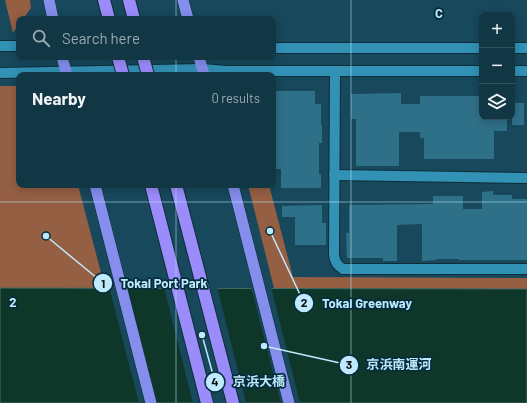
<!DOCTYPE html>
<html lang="en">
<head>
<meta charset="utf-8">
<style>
	:root { --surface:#113644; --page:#1e414f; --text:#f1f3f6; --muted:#9cabb2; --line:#30505d }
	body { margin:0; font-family:Barlow,"Noto Sans JP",sans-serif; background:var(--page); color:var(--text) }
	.controls { position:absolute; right:12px; top:12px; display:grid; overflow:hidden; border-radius:8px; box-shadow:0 2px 10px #0003 }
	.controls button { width:36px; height:36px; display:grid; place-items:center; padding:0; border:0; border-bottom:1px solid var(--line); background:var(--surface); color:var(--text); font:20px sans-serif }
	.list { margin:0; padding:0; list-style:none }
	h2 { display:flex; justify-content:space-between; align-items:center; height:52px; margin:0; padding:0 16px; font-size:17px }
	h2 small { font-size:13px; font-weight:400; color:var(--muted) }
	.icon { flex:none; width:22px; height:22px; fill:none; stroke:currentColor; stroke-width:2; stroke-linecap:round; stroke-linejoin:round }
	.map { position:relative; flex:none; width:527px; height:403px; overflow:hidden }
	.search { position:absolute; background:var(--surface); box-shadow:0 2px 10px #0003; left:16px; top:16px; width:260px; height:44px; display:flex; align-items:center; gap:10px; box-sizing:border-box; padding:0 14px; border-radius:8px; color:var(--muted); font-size:15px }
	.panel { position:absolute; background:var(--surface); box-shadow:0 2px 10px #0003; left:16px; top:72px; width:260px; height:116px; border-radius:8px }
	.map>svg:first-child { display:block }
	.green { fill:#955f44 }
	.water { fill:#0f3729; stroke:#446c68 }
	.pier { fill:#17485b }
	.building { fill:#2f7089 }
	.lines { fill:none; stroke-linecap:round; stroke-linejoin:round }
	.minor-casing { stroke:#0f2d38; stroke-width:12 }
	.tertiary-casing { stroke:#0f2d38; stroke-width:12 }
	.trunk-casing { stroke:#0f2d38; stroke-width:12 }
	.motorway-casing { stroke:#0f2d38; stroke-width:14 }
	.minor { stroke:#3292b6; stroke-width:10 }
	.tertiary { stroke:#3292b6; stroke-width:10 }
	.trunk { stroke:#858ded; stroke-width:11 }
	.motorway { stroke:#9a8cfb; stroke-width:12 }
	.motorway-bridge-casing { stroke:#0f2d38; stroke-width:14; stroke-linecap:butt }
	.motorway-bridge { stroke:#9a8cfb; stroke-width:12 }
	.grid { fill:none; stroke:#bfe9fc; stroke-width:1; stroke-opacity:0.55 }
	.grid-label { font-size:13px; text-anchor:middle; font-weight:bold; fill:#bfe9fc; stroke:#042d3c; stroke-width:3.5; stroke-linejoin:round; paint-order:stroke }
	.leader { fill:none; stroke:#bfe9fc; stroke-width:1.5 }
	.callout-dot { fill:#bfe9fc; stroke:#042d3c; stroke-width:1.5 }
	.mark-label { font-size:12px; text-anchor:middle; font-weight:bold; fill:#111 }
	.callout-label { font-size:13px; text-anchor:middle; font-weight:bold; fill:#bfe9fc; stroke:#042d3c; stroke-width:3.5; stroke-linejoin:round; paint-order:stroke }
</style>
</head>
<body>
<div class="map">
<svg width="527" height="403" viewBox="0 0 527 403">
	<rect width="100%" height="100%" fill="#17485b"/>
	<g class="green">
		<polygon points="5,0 30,0 31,8 23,19 19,19 19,24 13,33"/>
		<polygon points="0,86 19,86 19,185 78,185 105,288 0,288"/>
		<polygon points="248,185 269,185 293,277 527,278 527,289 274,288"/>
	</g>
	<polygon class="water" points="0,288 527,289 527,403 0,403"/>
	<g class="pier">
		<polygon points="109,287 127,287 157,403 139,403"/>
		<polygon points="164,287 217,287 246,403 193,403"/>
		<polygon points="251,287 271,287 300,403 281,403"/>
	</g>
	<g class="building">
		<polygon points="273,91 315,91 315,104 321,104 321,125 322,125 322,143 319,143 319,174 321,174 321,188 281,188 281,169 273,169"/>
		<polygon points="401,93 401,104 420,104 420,96 482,96 482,117 507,117 507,131 494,131 494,159 424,159 424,138 420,138 420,132 399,132 399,166 356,166 356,119 351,119 351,94"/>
		<rect x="512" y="103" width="12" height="22"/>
		<polygon points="493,191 493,195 512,195 512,199 527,199 527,260 459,260 459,259 437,259 437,260 422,261 422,224 397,225 397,261 383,261 383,258 347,258 346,233 349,233 349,205 433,204 433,196 463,196 463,209 482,209 482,192"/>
		<polygon points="322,205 322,223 326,223 326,245 295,245 295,217 282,217 282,206"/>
	</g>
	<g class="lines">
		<defs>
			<g id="minor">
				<path d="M335 71 334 255C335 262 337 265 343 269H527"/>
				<polyline points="334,175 527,178"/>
			</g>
			<g id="tertiary">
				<polyline points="0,46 19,46"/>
				<polyline points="273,48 482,48"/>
				<polyline points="512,48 527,48"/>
				<polyline points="512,71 527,71"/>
				<polyline points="0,73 202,69 227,71 482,71"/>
			</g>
			<g id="trunk">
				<polyline points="49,0 53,19"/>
				<polyline points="183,0 188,19"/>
				<polyline points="62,57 67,75"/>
				<polyline points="199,57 204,75"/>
				<polyline points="95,185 151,403"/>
				<polyline points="233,185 289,403"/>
			</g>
			<g id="motorway">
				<polyline points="104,0 109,19"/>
				<polyline points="129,0 134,19"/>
				<polyline points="151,185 207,403"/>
				<polyline points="176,185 233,403"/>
			</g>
		</defs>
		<use href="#minor" class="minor-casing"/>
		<use href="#tertiary" class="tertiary-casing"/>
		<use href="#trunk" class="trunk-casing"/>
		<use href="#motorway" class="motorway-casing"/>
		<use href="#minor" class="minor"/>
		<use href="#tertiary" class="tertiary"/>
		<use href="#trunk" class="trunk"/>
		<use href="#motorway" class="motorway"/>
		<defs>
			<g id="motorway-bridge">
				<polyline points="118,57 123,75"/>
				<polyline points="143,57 148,75"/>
			</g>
		</defs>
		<use href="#motorway-bridge" class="motorway-bridge-casing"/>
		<use href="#motorway-bridge" class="motorway-bridge"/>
	</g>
	<path class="grid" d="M176 0V19M351 0V403M176 57V75M176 185V403M0 202H527"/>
	<g class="grid-label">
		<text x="439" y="18">C</text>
		<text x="13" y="307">2</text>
	</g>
	<path class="leader" d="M46 236L103 283M270 231L304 303M264 346L349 365M202 335L215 382"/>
	<g class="callout-dot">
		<circle cx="46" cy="236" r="4"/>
		<circle cx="270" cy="231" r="4"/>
		<circle cx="264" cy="346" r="4"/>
		<circle cx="202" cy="335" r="4"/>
		<circle cx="103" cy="283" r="10"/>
		<circle cx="304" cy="303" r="10"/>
		<circle cx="349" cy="365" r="10"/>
		<circle cx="215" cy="382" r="10"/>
	</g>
	<g class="mark-label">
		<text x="103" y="288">1</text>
		<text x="304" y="307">2</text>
		<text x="349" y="369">3</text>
		<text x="215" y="386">4</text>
	</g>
	<g class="callout-label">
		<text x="164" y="288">Tokai Port Park</text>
		<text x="367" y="308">Tokai Greenway</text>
		<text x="399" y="369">京浜南運河</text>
		<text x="259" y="386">京浜大橋</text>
	</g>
</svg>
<div class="controls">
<button>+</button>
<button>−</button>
<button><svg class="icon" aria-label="layers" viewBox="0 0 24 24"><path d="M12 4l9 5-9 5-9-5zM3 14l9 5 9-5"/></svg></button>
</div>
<div class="search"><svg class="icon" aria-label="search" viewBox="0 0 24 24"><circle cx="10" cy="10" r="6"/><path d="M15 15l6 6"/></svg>Search here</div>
<section class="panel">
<h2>Nearby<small>0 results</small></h2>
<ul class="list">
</ul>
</section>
</div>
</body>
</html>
